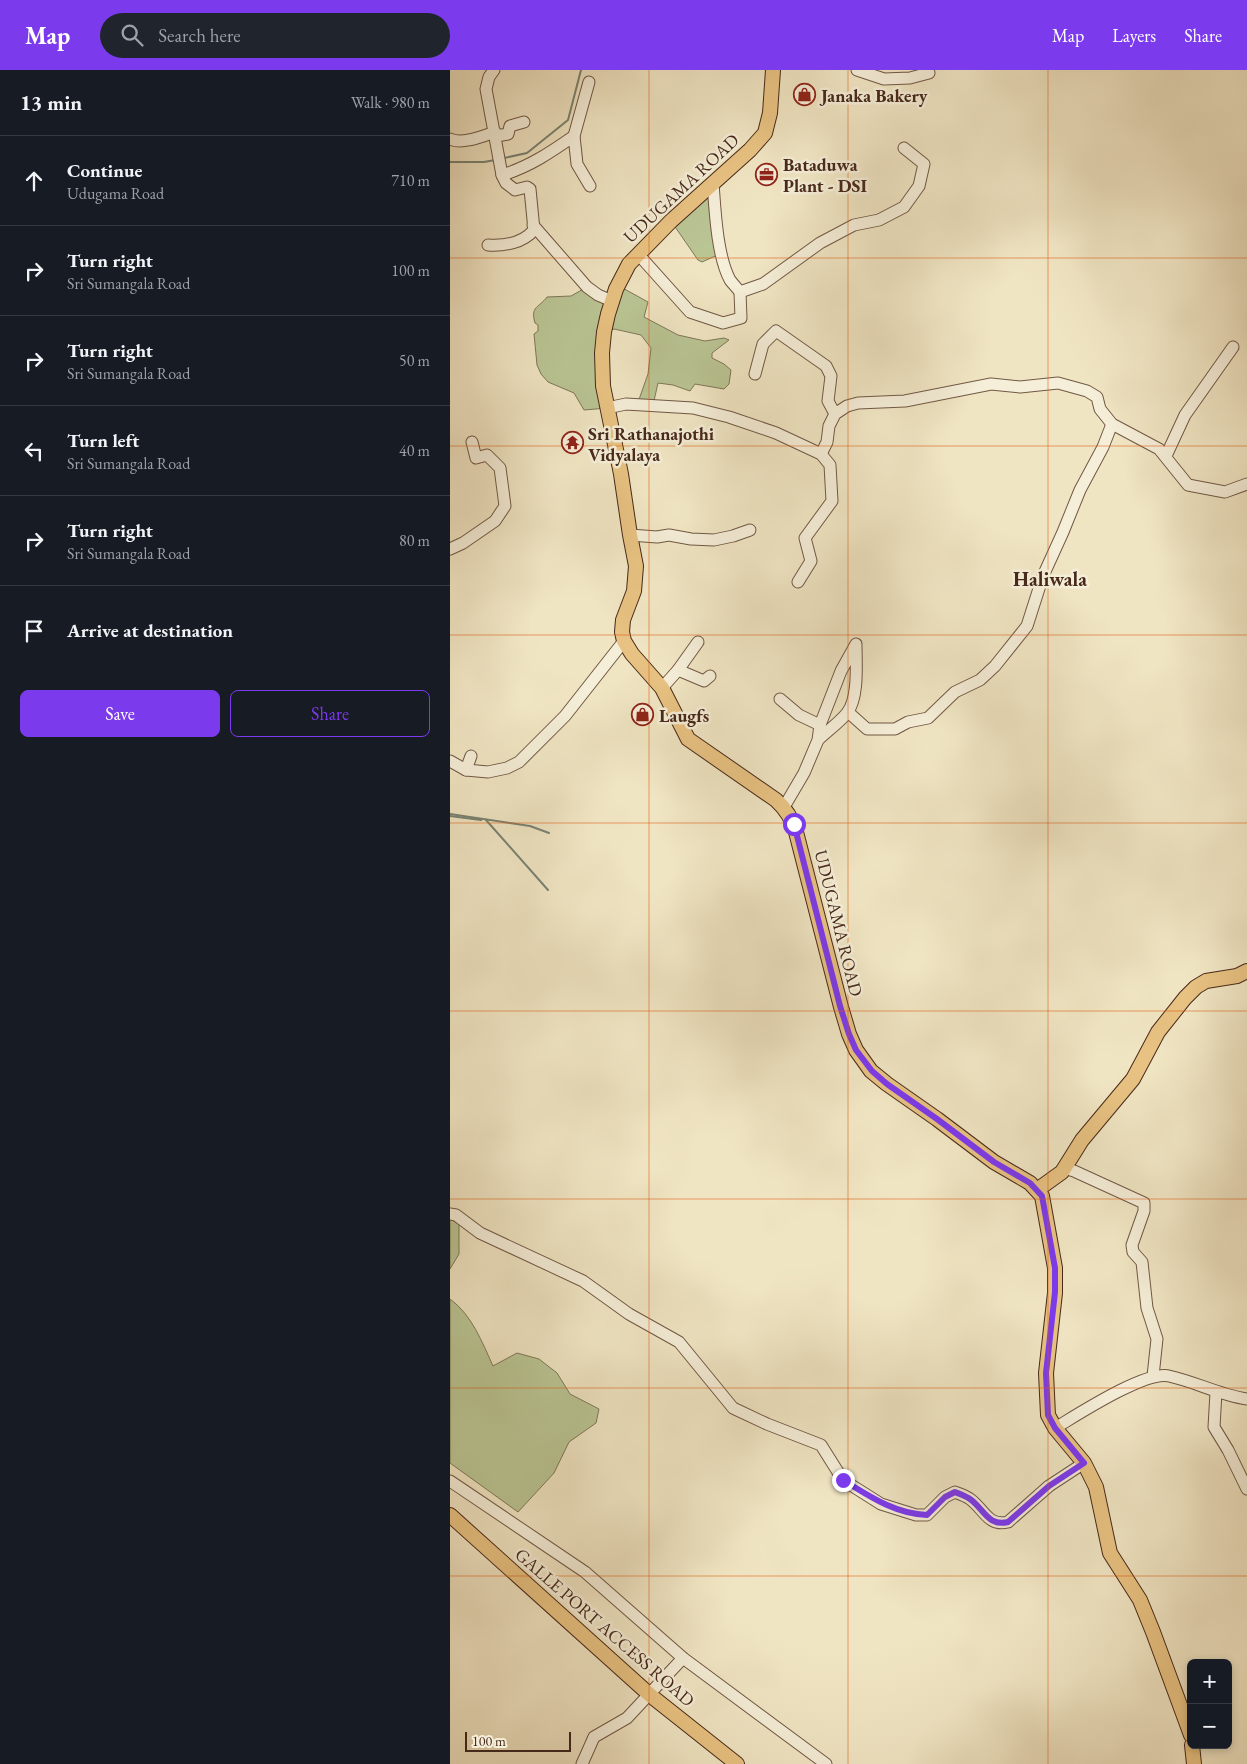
<!DOCTYPE html>
<html lang="en">
<head>
<meta charset="utf-8">
<style>
	:root { --surface:#171b24; --page:#20242c; --text:#f1f3f6; --muted:#9ea1a6; --line:#363941; --accent:#7c3aed }
	body { margin:0; font-family:"EB Garamond",serif; background:var(--page); color:var(--text) }
	.controls { position:absolute; right:15px; bottom:15px; display:grid; overflow:hidden; border-radius:8px; box-shadow:0 2px 8px #0003 }
	.controls button { width:45px; height:45px; display:grid; place-items:center; padding:0; border:0; border-bottom:1px solid var(--line); background:var(--surface); color:var(--text); font:25px sans-serif }
	.scale { position:absolute; left:15px; bottom:12px; width:106px; box-sizing:border-box; padding-left:5px; border:2px solid #47291a; border-top:0; font-size:14px; line-height:18px; white-space:nowrap; color:#47291a; -webkit-text-stroke:4px #f5eed8; paint-order:stroke }
	.stop { position:absolute; width:15px; height:15px; margin:-11px; border:4px solid #7c3aed; border-radius:50%; background:#fff }
	.stop.end { background:#7c3aed; border-color:#fff; box-shadow:0 1px 5px #0008 }
	.list { margin:0; padding:0; list-style:none }
	h2 { display:flex; justify-content:space-between; align-items:center; height:65px; margin:0; padding:0 20px; font-size:21px }
	h2 small { font-size:16px; font-weight:400; color:var(--muted) }
	.list li { display:grid; grid-template-columns:32px 1fr auto; gap:15px; align-items:center; box-sizing:border-box; height:90px; padding:0 20px; border-top:1px solid var(--line) }
	.list b { display:block; font-size:19px; white-space:nowrap }
	.list p { margin:0; font-size:16px; white-space:nowrap; color:var(--muted) }
	.list em { font-size:16px; font-style:normal; color:var(--muted) }
	.actions { display:flex; gap:10px; padding:15px 20px }
	.actions a { flex:1; padding:11px 0; border:1px solid var(--accent); border-radius:8px; text-align:center; font-size:18px; color:var(--accent) }
	.actions .main { background:var(--accent); color:#fff }
	.icon { flex:none; width:28px; height:28px; fill:none; stroke:currentColor; stroke-width:2; stroke-linecap:round; stroke-linejoin:round }
	.map { position:relative; flex:none; width:797px; height:1694px; overflow:hidden }
	header { display:flex; align-items:center; gap:30px; box-sizing:border-box; height:70px; padding:0 25px; background:var(--accent); color:#fff }
	header strong { font-size:24px }
	nav { display:flex; gap:28px; margin-inline-start:auto; font-size:18px }
	.search { width:350px; height:45px; background:var(--page); display:flex; align-items:center; gap:12px; box-sizing:border-box; padding:0 18px; border-radius:28px; color:var(--muted); font-size:19px }
	main { display:flex }
	aside { flex:1; background:var(--surface) }
	.map>svg:first-child { display:block }
	.green { fill:#bac594; stroke:#807757 }
	.lines { fill:none; stroke-linecap:round; stroke-linejoin:round }
	.stream { stroke:#798373; stroke-width:2 }
	.minor-casing { stroke:#715844; stroke-width:13 }
	.major-casing { stroke:#47291a; stroke-width:16 }
	.minor { stroke:#f5eed8; stroke-width:11 }
	.major { stroke:#e8c282; stroke-width:14 }
	.route { stroke:#7c3aed; stroke-width:6 }
	.grid { fill:none; stroke:#e0570d; stroke-width:1; stroke-opacity:0.55 }
	.labels { text-anchor:middle; dominant-baseline:central; stroke-width:5; stroke-linejoin:round; paint-order:stroke }
	.poi-label { font-size:18px; font-weight:bold; fill:#47291a; stroke:#f5eed8; text-anchor:start }
	.street-label { font-size:18px; fill:#47291a; stroke:#f5eed8 }
	.quarter-label { font-size:20px; font-weight:bold; fill:#47291a; stroke:#f5eed8 }
</style>
</head>
<body>
<header>
<strong>Map</strong>
<div class="search"><svg class="icon" aria-label="search" viewBox="0 0 24 24"><circle cx="10" cy="10" r="6"/><path d="M15 15l6 6"/></svg>Search here</div>
<nav><a>Map</a><a>Layers</a><a>Share</a></nav>
</header>
<main>
<aside>
<h2>13 min<small>Walk · 980 m</small></h2>
<ul class="list">
<li><svg class="icon" aria-label="ahead" viewBox="0 0 24 24"><path d="M12 20V5M6 11l6-6 6 6"/></svg><div><b>Continue</b><p>Udugama Road</p></div><em>710 m</em></li>
<li><svg class="icon" aria-label="right" viewBox="0 0 24 24"><path d="M7 20v-9h11M14 6l5 5-5 5"/></svg><div><b>Turn right</b><p>Sri Sumangala Road</p></div><em>100 m</em></li>
<li><svg class="icon" aria-label="right" viewBox="0 0 24 24"><path d="M7 20v-9h11M14 6l5 5-5 5"/></svg><div><b>Turn right</b><p>Sri Sumangala Road</p></div><em>50 m</em></li>
<li><svg class="icon" aria-label="left" viewBox="0 0 24 24"><path d="M17 20v-9H6M10 6l-5 5 5 5"/></svg><div><b>Turn left</b><p>Sri Sumangala Road</p></div><em>40 m</em></li>
<li><svg class="icon" aria-label="right" viewBox="0 0 24 24"><path d="M7 20v-9h11M14 6l5 5-5 5"/></svg><div><b>Turn right</b><p>Sri Sumangala Road</p></div><em>80 m</em></li>
<li><svg class="icon" aria-label="arrive" viewBox="0 0 24 24"><path d="M6 21V4h12l-3 4 3 4H6"/></svg><div><b>Arrive at destination</b></div></li>
</ul>
<div class="actions"><a class="main">Save</a><a>Share</a></div>
</aside>
<div class="map">
<svg width="797" height="1694" viewBox="0 0 797 1694">
	<rect width="100%" height="100%" fill="#f0e5c3"/>
	<filter id="stains"><feTurbulence type="fractalNoise" baseFrequency=".004" numOctaves="4"/><feColorMatrix values="0 0 0 0 .2 0 0 0 0 .09 0 0 0 0 .02 0 0 0 .5 -.17"/></filter>
	<radialGradient id="worn" r=".72"><stop offset=".6" stop-color="#630" stop-opacity="0"/><stop offset="1" stop-color="#630" stop-opacity=".3"/></radialGradient>
	<g class="green">
		<polygon points="263,113 272,183 252,192 248,190 221,151"/>
		<path d="M169 216 198 232 194 247 228 265 255 271 274 268 279 270 262 283V288L274 294 281 300 279 314 274 319 245 314 240 321 223 315 208 313 203 335H187L198 304 201 278 191 265 164 259 154 262 157 338 134 340 124 323 98 312 91 304 87 295 84 264 88 261V255L85 253C80 236 89 238 97 227L121 226 137 217 162 231Z"/>
		<polygon points="0,1149 9,1154 9,1184 0,1199"/>
		<path d="M0 1229C22 1245 32 1272 43 1296L67 1283 89 1289 107 1303 120 1324 149 1339 146 1353 119 1372 104 1403 68 1442 0 1393Z"/>
	</g>
	<g class="lines">
		<g class="stream">
			<polyline points="54,88 77,83 118,50 131,0"/>
			<polyline points="0,92 34,92 45,90"/>
			<polyline points="0,744 80,756 99,763"/>
			<polyline points="0,746 31,750"/>
			<polyline points="36,750 98,820"/>
		</g>
		<defs>
			<g id="minor">
				<path d="M44 0 39 7 36 19 52 105C79 97 101 82 124 66L127 94 140 116"/>
				<polyline points="407,0 434,9 460,8 479,3"/>
				<polyline points="46,66 58,64 60,56 74,52"/>
				<polyline points="124,66 139,12"/>
				<path d="M0 69C12 75 33 66 45 62"/>
				<path d="M263 113C265 140 267 186 280 210 283 214 287 218 290 222"/>
				<polyline points="83,155 137,217 148,225 162,231"/>
				<path d="M38 175C54 176 73 173 84 160L80 119 77 117 65 120 56 113 52 105"/>
				<polyline points="188,184 240,242 273,253 291,248 290,222 313,214 370,173 404,155 429,150 454,137 469,116 474,94 454,78"/>
				<polyline points="305,304 313,274 326,261 376,296 381,306 378,331 385,344"/>
				<polyline points="157,338 176,334 243,338 279,347 326,363 371,384 380,395 382,431 355,468 361,491 348,512"/>
				<polyline points="371,384 377,372 379,356 385,344 397,336 408,333 455,331 541,314 570,317 608,313 637,321 647,327 650,339 662,354 709,379 738,415 775,422 797,414"/>
				<polyline points="716,386 735,345 783,277"/>
				<polyline points="180,465 207,467 219,465 241,469 264,470 283,466 300,460"/>
				<polyline points="0,479 13,473 45,451 55,436 50,398 37,385 26,388 22,372"/>
				<polyline points="228,600 248,572"/>
				<polyline points="212,618 228,600 254,611 260,606"/>
				<polyline points="330,629 349,645 370,655"/>
				<polyline points="398,642 417,659 445,659 458,652 478,648 505,622 530,610 545,596 577,556 593,506 613,462 630,420 653,377 662,354"/>
				<polyline points="0,691 16,700 38,702 57,698 69,692 115,646 174,571"/>
				<polyline points="16,700 21,686"/>
				<path d="M334 737 354 703 368 670 370 655 391 601 406 574C406 593 409 628 397 643 389 653 377 661 368 670"/>
				<polyline points="612,1102 617,1099 624,1101 694,1133 694,1141 682,1175 683,1182 692,1192 697,1238 707,1269 703,1306"/>
				<path d="M0 1144 6 1145 30 1163 133 1211 179 1244 229 1272 283 1338 317 1354 371 1375 393 1410 431 1434 466 1445H477L495 1427 505 1422C510 1424 516 1426 520 1429 534 1439 538 1457 558 1452L599 1416 634 1393"/>
				<polyline points="766,1322 764,1357 778,1380 797,1419"/>
				<path d="M605 1358C627 1345 696 1300 719 1306 746 1312 770 1325 797 1329"/>
				<polyline points="0,1411 135,1502 233,1588 376,1694"/>
				<polyline points="132,1694 144,1667 177,1648 233,1588"/>
			</g>
			<g id="major">
				<path d="M323 0 320 43 315 63 300 80 221 151 179 194 166 219 158 244 154 262 152 283 153 316 171 404 180 465 186 496 184 521 173 550 172 562 174 571 182 584 212 618 238 669 326 730C336 739 342 748 346 762L391 937 399 964 406 980 421 1001 437 1014 487 1049 544 1092 580 1113 592 1126 605 1198V1223L596 1303 598 1345 605 1358 634 1393 646 1417 660 1483 690 1530 703 1562 741 1665"/>
				<polyline points="587,1120 612,1102 632,1070 683,1009 708,962 735,928 746,917 756,911 787,906 797,901"/>
				<polyline points="0,1445 200,1625 287,1694"/>
				<polyline points="742,1675 744,1694"/>
			</g>
		</defs>
		<use href="#minor" class="minor-casing"/>
		<use href="#major" class="major-casing"/>
		<use href="#minor" class="minor"/>
		<use href="#major" class="major"/>
	</g>
	<g class="lines">
		<path class="route" d="M344 754 390 936 399 964 406 980 422 1001 437 1014 487 1049 544 1092 580 1113 592 1126 605 1198V1222L596 1303 598 1345 605 1358 634 1393 599 1416 558 1452C538 1457 534 1439 520 1429 516 1426 510 1424 505 1422L495 1427 477 1445C445 1444 419 1426 393 1410"/>
	</g>
	<path class="grid" d="M199 0V1694M398 0V1694M598 0V1694M0 188H797M0 376H797M0 565H797M0 753H797M0 941H797M0 1129H797M0 1318H797M0 1506H797"/>
	<defs>
		<symbol id="shop-ring" viewBox="-11 -11 22 22"><circle r="9.5" fill="#f5eed8" stroke="#8f2418" stroke-width="1.5"/><path d="M-5-2.5h2.3a2.7 3.5 0 0 1 5.4 0H5L5.5 6h-11ZM-1.5-2.5h3a1.5 2.3 0 0 0-3 0Z" fill="#8f2418"/></symbol>
		<symbol id="office-ring" viewBox="-11 -11 22 22"><circle r="9.5" fill="#f5eed8" stroke="#8f2418" stroke-width="1.5"/><path d="M-6-3h4V-5.5h4V-3h4V5H-6ZM-1-4.5V-3h2v-1.5ZM-6 0V1H6V0Z" fill="#8f2418"/></symbol>
		<symbol id="temple-ring" viewBox="-11 -11 22 22"><circle r="9.5" fill="#f5eed8" stroke="#8f2418" stroke-width="1.5"/><path d="M0-6L5-2H3V0L6.5 2.5H4V6H1.5V3h-3V6H-4V2.5H-6.5L-3 0V-2H-5Z" fill="#8f2418"/></symbol>
	</defs>
	<g fill-rule="evenodd">
		<use href="#shop-ring" x="342" y="12" width="25" height="25"/>
		<use href="#office-ring" x="304" y="92" width="25" height="25"/>
		<use href="#temple-ring" x="110" y="360" width="25" height="25"/>
		<use href="#shop-ring" x="180" y="632" width="25" height="25"/>
	</g>
	<g class="labels">
		<g class="poi-label">
			<text x="371" y="25">Janaka Bakery</text>
			<text x="333" y="94">Bataduwa<tspan x="333" dy="21">Plant - DSI</tspan></text>
			<text x="138" y="363">Sri Rathanajothi<tspan x="138" dy="21">Vidyalaya</tspan></text>
			<text x="209" y="645">Laugfs</text>
		</g>
		<g class="street-label">
			<text transform="translate(231 118) rotate(-43)">UDUGAMA ROAD</text>
			<text transform="translate(389 853) rotate(76)">UDUGAMA ROAD</text>
			<text transform="translate(155 1557) rotate(41)">GALLE PORT ACCESS ROAD</text>
		</g>
		<g class="quarter-label">
			<text x="600" y="509">Haliwala</text>
		</g>
	</g>
	<rect width="100%" height="100%" filter="url(#stains)"/>
	<rect width="100%" height="100%" fill="url(#worn)"/>
</svg>
<div class="controls">
<button>+</button>
<button>−</button>
</div>
<div class="scale">100 m</div>
<div class="stop" style="left:344px;top:754px"></div>
<div class="stop end" style="left:393px;top:1410px"></div>
</div>
</main>
</body>
</html>
